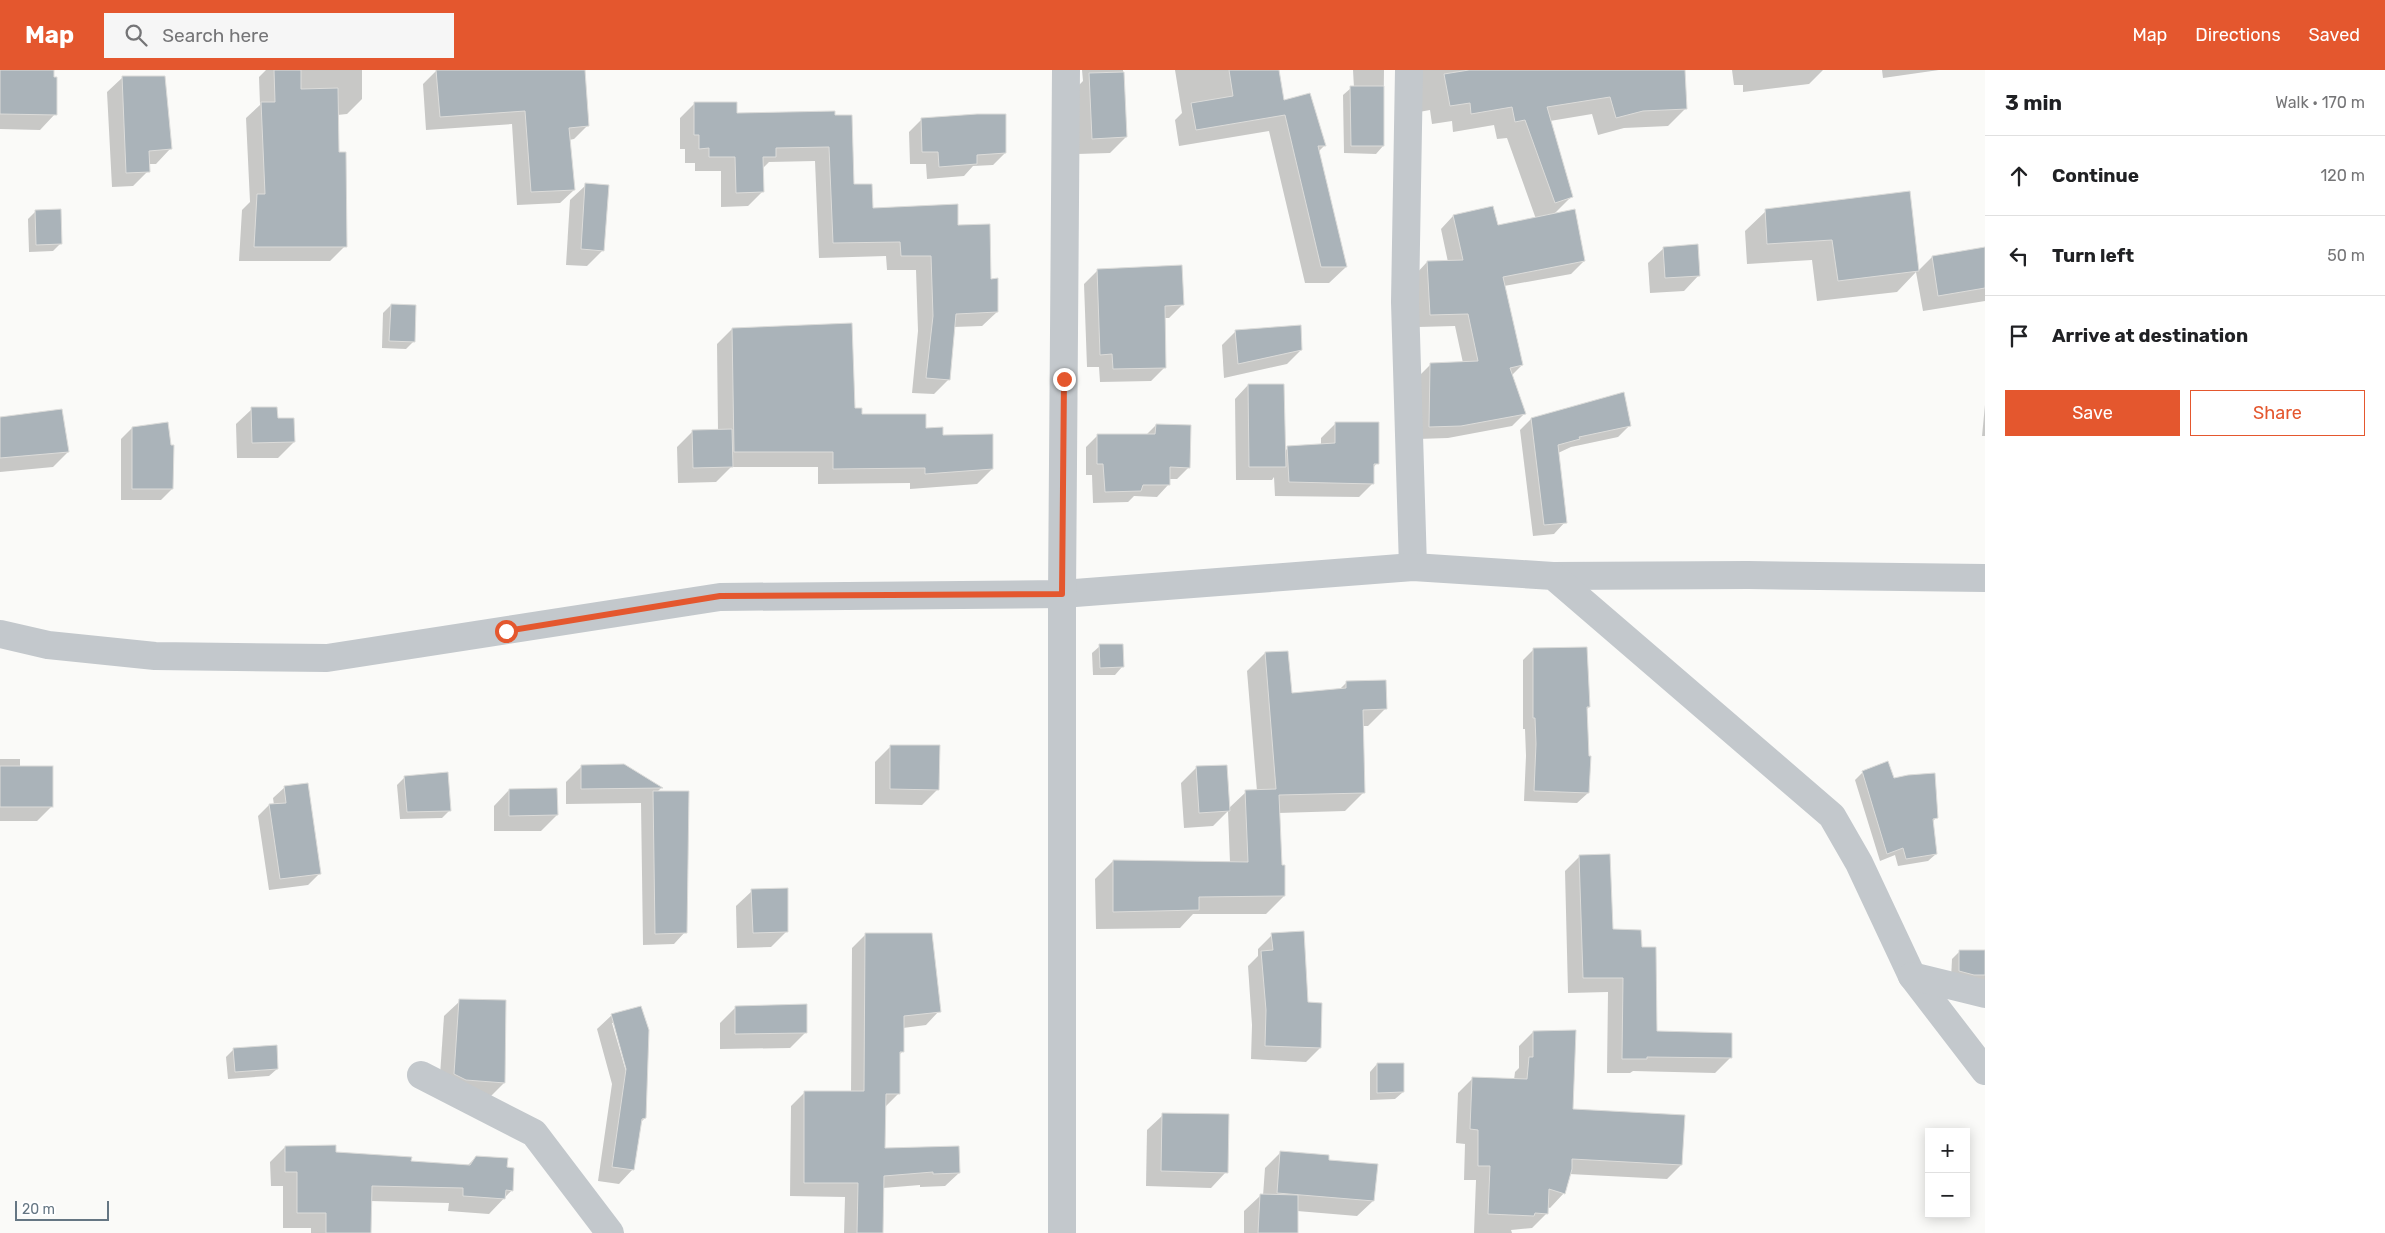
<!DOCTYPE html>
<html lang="en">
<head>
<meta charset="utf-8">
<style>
	:root { --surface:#fff; --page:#f6f6f6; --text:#202124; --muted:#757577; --line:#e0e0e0; --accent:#e4572e }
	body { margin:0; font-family:Rubik,sans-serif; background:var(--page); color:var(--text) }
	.controls { position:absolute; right:15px; bottom:15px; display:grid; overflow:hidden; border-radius:0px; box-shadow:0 2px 12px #0003 }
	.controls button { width:45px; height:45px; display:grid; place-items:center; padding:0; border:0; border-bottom:1px solid var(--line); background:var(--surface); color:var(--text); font:25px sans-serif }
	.scale { position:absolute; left:15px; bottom:12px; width:94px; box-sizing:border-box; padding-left:5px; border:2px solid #657683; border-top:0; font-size:14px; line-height:18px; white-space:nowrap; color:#657683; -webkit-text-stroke:4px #fff; paint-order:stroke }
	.stop { position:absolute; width:15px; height:15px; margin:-11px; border:4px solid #e4572e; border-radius:50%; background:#fff }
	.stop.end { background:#e4572e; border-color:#fff; box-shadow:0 1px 5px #0008 }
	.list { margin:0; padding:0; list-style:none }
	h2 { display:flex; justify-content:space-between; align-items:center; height:65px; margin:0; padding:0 20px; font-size:21px }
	h2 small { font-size:16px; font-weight:400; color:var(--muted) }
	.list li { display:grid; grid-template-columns:32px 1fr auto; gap:15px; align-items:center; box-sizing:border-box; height:80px; padding:0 20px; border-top:1px solid var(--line) }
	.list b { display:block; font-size:19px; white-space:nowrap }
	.list em { font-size:16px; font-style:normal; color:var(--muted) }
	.actions { display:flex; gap:10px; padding:15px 20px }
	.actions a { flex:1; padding:11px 0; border:1px solid var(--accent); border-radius:0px; text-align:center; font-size:18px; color:var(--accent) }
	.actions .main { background:var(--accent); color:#fff }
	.icon { flex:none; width:28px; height:28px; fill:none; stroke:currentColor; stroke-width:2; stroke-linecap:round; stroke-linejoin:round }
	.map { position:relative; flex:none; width:1985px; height:1163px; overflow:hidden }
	header { display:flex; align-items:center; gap:30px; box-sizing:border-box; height:70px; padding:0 25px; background:var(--accent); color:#fff }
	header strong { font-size:24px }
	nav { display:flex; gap:28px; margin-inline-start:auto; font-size:18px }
	.search { width:350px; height:45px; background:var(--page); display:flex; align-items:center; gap:12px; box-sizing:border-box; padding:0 18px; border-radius:0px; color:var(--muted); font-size:19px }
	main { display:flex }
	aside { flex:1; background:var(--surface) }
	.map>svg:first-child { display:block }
	.shadow { fill:#0003; fill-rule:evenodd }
	.building { fill:#aab3b9; stroke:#dcdcda }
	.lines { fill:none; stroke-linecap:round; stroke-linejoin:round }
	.minor { stroke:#c3c8cc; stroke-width:28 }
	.route { stroke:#e4572e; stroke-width:6 }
</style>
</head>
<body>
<header>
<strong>Map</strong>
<div class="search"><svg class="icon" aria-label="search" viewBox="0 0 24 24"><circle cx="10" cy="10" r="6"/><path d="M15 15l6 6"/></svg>Search here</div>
<nav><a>Map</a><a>Directions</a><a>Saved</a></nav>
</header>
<main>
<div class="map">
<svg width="1985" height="1163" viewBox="0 0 1985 1163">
	<rect width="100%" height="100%" fill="#fafaf8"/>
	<g class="shadow">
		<polygon points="0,0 52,0 55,44 40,60 0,59"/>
		<polygon points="266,0 362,0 362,29 347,44 337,45 345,176 330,191 239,191 242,140 250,132 246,48 260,35 259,7"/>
		<polygon points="437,0 583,0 588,55 574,69 569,70 574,120 560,133 517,135 512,54 426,60 423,14"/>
		<polygon points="1082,0 1123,0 1126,67 1110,83 1077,84 1074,20 1083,11"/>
		<polygon points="1175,0 1278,0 1283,32 1324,76 1318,82 1346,197 1329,213 1305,213 1269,61 1179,76 1175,50 1182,43"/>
		<polygon points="1353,0 1384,0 1383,76 1376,84 1344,83 1343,25 1351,18 1354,18"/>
		<polygon points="1411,0 1684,0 1686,38 1668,56 1624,58 1598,65 1592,44 1550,51 1572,126 1553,145 1584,191 1571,204 1504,216 1522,295 1511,306 1525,343 1512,356 1448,368 1417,369 1418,307 1431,294 1463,293 1455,256 1418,257 1415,205 1427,192 1448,192 1441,159 1453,146 1492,138 1497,157 1536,149 1507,68 1497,69 1494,55 1453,62 1452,51 1432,54 1430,40 1419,42"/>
		<polygon points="1732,0 1823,0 1809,14 1743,22 1743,15 1734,15"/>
		<polygon points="1882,0 1939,0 1883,8"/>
		<polygon points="122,8 170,79 156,94 148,94 148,101 133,116 112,117 107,22"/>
		<polygon points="694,34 736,44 834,42 852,116 872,139 957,156 990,210 997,242 982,256 953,257 949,309 934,324 912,323 918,261 916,200 887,200 886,186 819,188 815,91 769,92 762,99 762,122 748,136 721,137 721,101 695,101 695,93 685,93 685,79 680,79 680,48"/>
		<polygon points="922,49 1005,83 993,95 973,96 964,106 927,109 926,94 910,94 909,62"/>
		<polygon points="586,115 603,180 587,196 566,195 570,130"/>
		<polygon points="1908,123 1918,201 1932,187 1985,178 1985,231 1923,241 1916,202 1897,222 1817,231 1812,190 1747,194 1745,161 1766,141"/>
		<polygon points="36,141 61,173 53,181 29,182 28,149"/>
		<polygon points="1664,178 1699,205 1684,221 1650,223 1648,193"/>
		<polygon points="1097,201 1182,235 1169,248 1164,248 1165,297 1151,311 1100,312 1099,297 1087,297 1084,214"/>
		<polygon points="391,235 414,271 406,279 382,278 383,243"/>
		<polygon points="732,259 860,346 925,360 992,399 977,414 910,419 910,413 818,414 818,397 731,397 716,412 678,413 677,377 692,362 718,361 717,274"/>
		<polygon points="1236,261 1301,280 1287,294 1224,308 1222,275"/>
		<polygon points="1248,315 1285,381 1288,378 1321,375 1321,368 1336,353 1377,393 1373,398 1373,413 1359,427 1275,426 1274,407 1272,410 1236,410 1235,329"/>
		<polygon points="1985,335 1985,366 1982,366"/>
		<polygon points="252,339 276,350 294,372 278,388 237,388 236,354"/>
		<polygon points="0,349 68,382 53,397 0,402"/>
		<polygon points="1531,349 1629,356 1618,367 1571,377 1558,383 1565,452 1554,464 1533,466 1520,360"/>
		<polygon points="1156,355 1189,397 1177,409 1168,409 1168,415 1157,427 1134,426 1128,432 1093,433 1092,405 1086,405 1086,377 1098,365 1146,365"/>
		<polygon points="132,358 172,419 161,430 121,430 121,369"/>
		<polygon points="1100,576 1122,597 1115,605 1093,605 1092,583"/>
		<polygon points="1533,580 1589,637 1586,640 1588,723 1577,733 1524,731 1526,686 1525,659 1523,659 1523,590"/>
		<polygon points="1265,583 1291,624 1339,620 1347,612 1386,638 1368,656 1362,656 1363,723 1345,741 1278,743 1284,826 1266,844 1193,844 1180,858 1096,859 1095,809 1113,791 1230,793 1228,741 1213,756 1184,758 1181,713 1196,698 1228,739 1246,722 1257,721 1247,601"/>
		<polygon points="891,676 938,719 922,735 875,734 875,692"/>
		<polygon points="0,689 20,689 20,697 52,736 37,751 0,751"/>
		<polygon points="582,696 661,718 656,723 685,862 674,874 643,875 641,733 566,734 566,712"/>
		<polygon points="1863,702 1893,710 1936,748 1932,752 1936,784 1928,791 1898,796 1895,785 1880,791 1855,710"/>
		<polygon points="405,707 450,740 442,748 400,749 397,715"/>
		<polygon points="285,717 319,804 308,815 269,820 258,746 269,735 274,735 273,728"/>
		<polygon points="509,720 557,745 541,761 494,761 494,736"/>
		<polygon points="1580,786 1611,861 1640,878 1656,962 1730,988 1715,1003 1633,1001 1630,1003 1607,1003 1608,922 1568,923 1565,801"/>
		<polygon points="752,821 787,861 771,877 737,878 736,836"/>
		<polygon points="866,864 939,941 926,955 903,958 903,981 899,985 899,1023 884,1038 884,1080 959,1103 945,1116 920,1117 920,1115 883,1118 882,1163 844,1163 845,1127 790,1126 791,1036 804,1023 851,1023 852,878"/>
		<polygon points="1272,865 1307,933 1320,978 1306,992 1251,989 1252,955 1248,896 1258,886 1258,879"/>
		<polygon points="1985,881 1985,910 1983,912 1951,909 1952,889 1959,882"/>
		<polygon points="460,931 504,1013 489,1028 439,1020 444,946"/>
		<path d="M641 937 647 960 645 1048 641 1052 633 1099 619 1114 598 1111 612 1014 597 959 612 945ZM612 953H615L629 1005H627Z"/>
		<polygon points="736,937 806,962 790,978 720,979 720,953"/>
		<polygon points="1533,962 1571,1040 1681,1095 1667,1109 1569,1104 1564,1123 1550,1138 1547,1137 1546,1144 1532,1158 1511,1160 1512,1163 1474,1163 1476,1110 1464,1110 1465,1074 1456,1073 1458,1023 1473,1008 1514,1010 1515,1002 1519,998 1519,976"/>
		<polygon points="234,979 277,999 269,1006 228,1009 226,987"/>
		<polygon points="1377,994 1403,1022 1395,1029 1370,1030 1370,1002"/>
		<polygon points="1163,1045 1226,1102 1211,1118 1146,1116 1147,1060"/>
		<polygon points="285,1077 410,1092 467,1096 476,1087 506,1099 512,1120 489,1144 448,1141 449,1133 370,1131 370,1163 311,1163 311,1158 283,1158 283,1116 271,1116 270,1092"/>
		<polygon points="1281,1082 1328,1091 1373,1131 1357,1146 1297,1141 1296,1163 1244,1163 1244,1141 1260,1126 1263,1126 1265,1098"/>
	</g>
	<g class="building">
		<polygon points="0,0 54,0 54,7 57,7 57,45 0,44"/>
		<polygon points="274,0 301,0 301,19 338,18 339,82 346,82 347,177 254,177 257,124 265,124 261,32 275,32"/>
		<polygon points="436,0 585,0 589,56 569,58 575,120 531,122 525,41 440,47"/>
		<polygon points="1229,0 1279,0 1284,30 1310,23 1326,76 1318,76 1347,197 1321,197 1285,45 1196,60 1191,33 1233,26"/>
		<polygon points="1469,0 1685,0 1687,39 1643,41 1616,48 1610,27 1547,37 1573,127 1555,133 1525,50 1515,52 1512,37 1471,44 1470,33 1450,36 1444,4"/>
		<polygon points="1124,2 1127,67 1092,69 1089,3"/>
		<polygon points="122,6 165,6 172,79 149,81 150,102 126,103"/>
		<polygon points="1350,16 1384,16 1384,76 1351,76"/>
		<polygon points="694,32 737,32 737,43 835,41 835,45 852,45 854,114 872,114 873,138 958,134 958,155 990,154 991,209 998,208 998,242 956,244 950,310 926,308 933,246 931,186 901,186 900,172 833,173 829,77 776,78 776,87 763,87 764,122 736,123 735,87 709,87 709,78 699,79 699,65 694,65"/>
		<polygon points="977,44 1006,44 1006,83 977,85 977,94 939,97 938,82 922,82 921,48"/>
		<polygon points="585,113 609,115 604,181 581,179"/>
		<polygon points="1910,121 1919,201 1838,211 1832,170 1767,174 1765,139"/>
		<polygon points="1493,136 1498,155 1575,139 1585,191 1503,207 1523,295 1510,298 1526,344 1461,356 1429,357 1430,293 1478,291 1468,244 1430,245 1427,191 1463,190 1453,145"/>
		<polygon points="61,139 62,174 36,175 35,140"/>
		<polygon points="1698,174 1700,206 1665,208 1663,177"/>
		<polygon points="1985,177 1985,218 1938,226 1932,186"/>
		<polygon points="1182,195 1184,235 1165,236 1166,298 1113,299 1112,284 1100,285 1097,199"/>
		<polygon points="391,234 416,235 415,272 389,271"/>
		<polygon points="852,253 855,338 862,338 862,344 926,344 926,358 943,357 943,365 993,364 993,399 925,404 925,398 833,399 833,382 734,382 732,258"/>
		<polygon points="1301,255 1302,280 1238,294 1235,260"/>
		<polygon points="1248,314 1284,314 1286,397 1249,397"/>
		<polygon points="1624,322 1631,356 1579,367 1580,369 1558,375 1567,453 1544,455 1531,348"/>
		<polygon points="251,337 277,337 278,348 294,348 295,372 252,373"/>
		<polygon points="62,339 69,382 0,388 0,347"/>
		<polygon points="168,352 171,375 174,375 173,419 132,419 132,357"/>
		<polygon points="1335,352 1379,352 1379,394 1374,394 1374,414 1289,412 1287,376 1335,373"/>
		<polygon points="1156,354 1191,355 1190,398 1170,397 1170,415 1143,415 1141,421 1105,422 1103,394 1097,394 1097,364 1155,364"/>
		<polygon points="732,359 733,397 693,398 692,360"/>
		<polygon points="1099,574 1123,574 1124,597 1100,598"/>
		<polygon points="1587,577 1590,637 1587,637 1589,686 1591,686 1589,723 1534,721 1536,674 1535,648 1533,648 1533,578"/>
		<polygon points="1288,581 1292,623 1346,618 1346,611 1386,610 1387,639 1363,640 1365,723 1279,725 1282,795 1285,795 1285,826 1199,827 1199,840 1113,842 1113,790 1248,792 1245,720 1276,719 1265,582"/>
		<polygon points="890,675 940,675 939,720 890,719"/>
		<polygon points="1888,691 1894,708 1908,705 1935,703 1938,748 1933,749 1937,784 1906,789 1903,778 1887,784 1862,701"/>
		<polygon points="624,694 663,718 581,719 581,695"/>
		<polygon points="1227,695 1230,741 1199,743 1196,696"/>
		<rect x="0" y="696" width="53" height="41"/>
		<polygon points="448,702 451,741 407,742 404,706"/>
		<polygon points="308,713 321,804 280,809 269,734 286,733 284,716"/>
		<polygon points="557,718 558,745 509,746 509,719"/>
		<polygon points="653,721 689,721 687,863 655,864"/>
		<polygon points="1610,784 1613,859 1641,860 1642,877 1656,877 1657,961 1732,963 1732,988 1647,987 1647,989 1622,989 1623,908 1583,908 1579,785"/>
		<polygon points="788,818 788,862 753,863 751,819"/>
		<polygon points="1304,861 1308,932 1322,933 1321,978 1265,976 1266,940 1261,881 1273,880 1271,863"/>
		<polygon points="865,863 932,863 941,942 904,946 904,982 900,982 900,1024 886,1024 885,1078 959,1076 960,1103 933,1104 933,1102 884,1106 883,1163 857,1163 858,1113 804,1113 804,1021 864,1021"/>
		<polygon points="1959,880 1985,880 1985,905 1974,905 1959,901"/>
		<polygon points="459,929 506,930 505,1013 466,1010 454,1004"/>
		<polygon points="807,934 807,963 735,964 735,936"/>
		<polygon points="641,936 649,960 646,1048 642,1049 634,1100 612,1097 626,999 611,944"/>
		<polygon points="1576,960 1573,1039 1685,1045 1682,1095 1572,1089 1572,1099 1565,1124 1549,1119 1548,1144 1535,1143 1534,1146 1488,1144 1490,1096 1478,1096 1478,1060 1470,1059 1472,1007 1527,1009 1529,987 1533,987 1533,961"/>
		<polygon points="277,975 278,999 235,1002 233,978"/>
		<polygon points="1377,993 1404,993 1404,1022 1377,1023"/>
		<polygon points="1162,1043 1229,1044 1228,1103 1161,1101"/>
		<polygon points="336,1075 336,1082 412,1087 411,1091 470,1095 476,1086 508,1088 507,1097 514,1098 513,1121 506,1120 505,1129 463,1126 463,1118 372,1116 371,1163 326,1163 326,1143 297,1143 297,1102 285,1102 285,1076"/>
		<polygon points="1280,1081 1329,1085 1329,1090 1378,1094 1374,1131 1277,1123"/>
		<polygon points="1260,1124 1298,1125 1298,1163 1258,1163"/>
	</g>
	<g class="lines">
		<g class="minor">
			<polyline points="1409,0 1405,232 1413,497"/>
			<polyline points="1553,506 1748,505 1985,508"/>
			<polyline points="0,564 48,575 155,586 327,588 720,527 1062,524 1413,497 1553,506 1832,746 1859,793 1912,906 1985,1001"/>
			<polyline points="1912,906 1985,924"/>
			<polyline points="421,1005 534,1063 610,1163"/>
			<polyline points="1062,1163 1062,524 1066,0"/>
		</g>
	</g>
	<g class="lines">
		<polyline class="route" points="506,561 720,526 1062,524 1064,309"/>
	</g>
</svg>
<div class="controls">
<button>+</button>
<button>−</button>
</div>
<div class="scale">20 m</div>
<div class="stop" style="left:506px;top:561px"></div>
<div class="stop end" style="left:1064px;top:309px"></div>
</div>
<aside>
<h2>3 min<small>Walk · 170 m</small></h2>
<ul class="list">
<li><svg class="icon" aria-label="ahead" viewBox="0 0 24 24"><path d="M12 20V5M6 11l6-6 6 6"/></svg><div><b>Continue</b></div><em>120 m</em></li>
<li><svg class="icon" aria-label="left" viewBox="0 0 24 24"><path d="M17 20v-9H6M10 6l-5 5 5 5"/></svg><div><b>Turn left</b></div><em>50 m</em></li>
<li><svg class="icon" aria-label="arrive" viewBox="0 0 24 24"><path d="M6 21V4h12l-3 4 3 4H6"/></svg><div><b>Arrive at destination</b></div></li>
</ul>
<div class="actions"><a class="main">Save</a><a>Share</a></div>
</aside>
</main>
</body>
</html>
